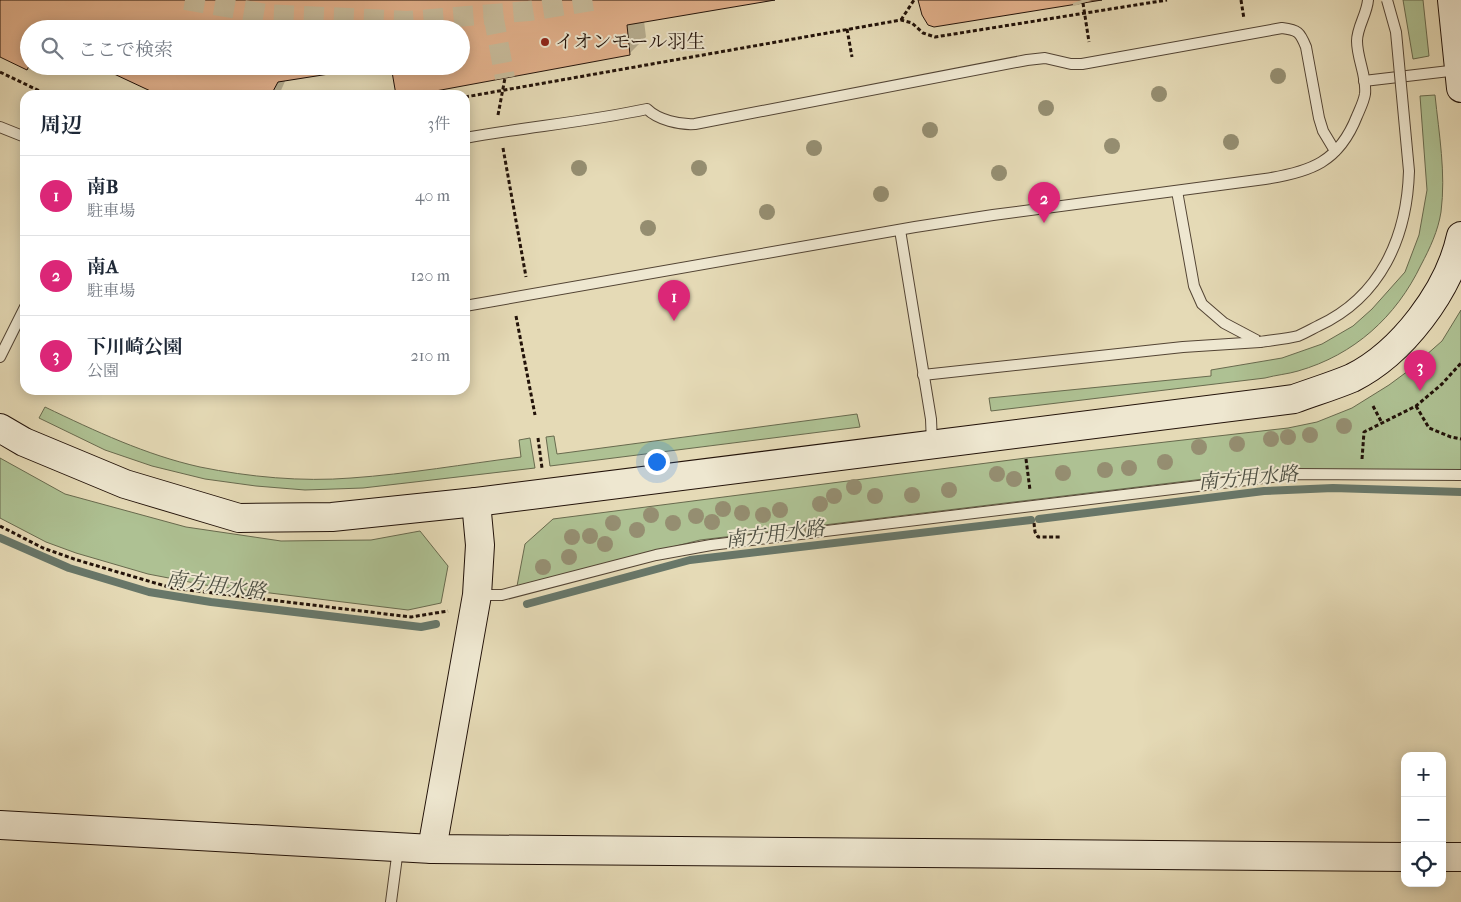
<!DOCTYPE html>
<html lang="ja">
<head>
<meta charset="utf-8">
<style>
	:root { --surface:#fff; --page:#f2f2f3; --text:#1f2937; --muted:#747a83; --line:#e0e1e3; --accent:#db2777 }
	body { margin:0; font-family:"IM FELL French Canon","Noto Serif JP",serif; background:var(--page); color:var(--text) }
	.controls { position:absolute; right:15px; bottom:15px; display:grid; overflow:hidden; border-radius:10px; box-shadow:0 2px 12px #0003 }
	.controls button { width:45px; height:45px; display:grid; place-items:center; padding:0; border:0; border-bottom:1px solid var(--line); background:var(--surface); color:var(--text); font:25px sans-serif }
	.you { position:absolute; left:656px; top:461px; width:18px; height:18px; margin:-12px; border:4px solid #fff; border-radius:50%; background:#1a73e8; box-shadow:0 0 0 8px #1a73e833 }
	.badge { display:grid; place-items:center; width:32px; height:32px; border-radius:50%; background:var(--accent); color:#fff; font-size:16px; font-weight:700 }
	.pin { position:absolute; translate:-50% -41px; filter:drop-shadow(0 1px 2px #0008) }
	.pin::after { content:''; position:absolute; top:26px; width:18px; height:15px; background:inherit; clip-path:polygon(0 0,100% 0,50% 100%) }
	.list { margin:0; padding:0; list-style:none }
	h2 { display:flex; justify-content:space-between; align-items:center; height:65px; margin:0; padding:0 20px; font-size:21px }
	h2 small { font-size:16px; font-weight:400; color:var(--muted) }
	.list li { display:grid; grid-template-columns:32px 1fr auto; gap:15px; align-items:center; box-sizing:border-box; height:80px; padding:0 20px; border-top:1px solid var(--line) }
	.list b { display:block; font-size:19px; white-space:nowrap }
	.list p { margin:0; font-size:16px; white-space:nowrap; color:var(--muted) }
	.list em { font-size:16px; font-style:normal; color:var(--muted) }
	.icon { flex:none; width:28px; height:28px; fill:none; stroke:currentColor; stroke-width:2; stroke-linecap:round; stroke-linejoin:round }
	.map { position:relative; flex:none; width:1461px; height:902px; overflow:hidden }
	.search { position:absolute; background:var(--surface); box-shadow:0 2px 12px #0003; left:20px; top:20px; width:450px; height:55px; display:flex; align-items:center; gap:12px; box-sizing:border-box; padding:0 18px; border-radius:28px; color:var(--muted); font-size:19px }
	.panel { position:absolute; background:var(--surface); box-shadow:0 2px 12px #0003; left:20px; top:90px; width:450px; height:305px; border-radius:15px }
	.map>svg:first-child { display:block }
	.green { fill:#aec193; stroke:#686a4e }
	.shadow { fill:#0003 }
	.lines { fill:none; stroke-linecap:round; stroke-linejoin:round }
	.stream { stroke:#687769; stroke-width:8 }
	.building { fill:#e2b18c; stroke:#221209 }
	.street-tunnel { stroke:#c8bc9c; stroke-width:20; stroke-dasharray:20 10; stroke-linecap:butt }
	.lane-casing { stroke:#534434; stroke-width:12 }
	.secondary-casing { stroke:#221209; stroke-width:30 }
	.path { stroke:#221209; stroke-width:3; stroke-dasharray:4 2.5; stroke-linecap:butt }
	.lane { stroke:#eee7d0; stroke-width:10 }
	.secondary { stroke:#eee7d0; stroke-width:28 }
	.lane-bridge-casing { stroke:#534434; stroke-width:12; stroke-linecap:butt }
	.lane-bridge { stroke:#eee7d0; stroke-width:10 }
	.tree { fill:#958e71 }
	.poi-dot { fill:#8f2418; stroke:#eee7d0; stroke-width:2 }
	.labels { text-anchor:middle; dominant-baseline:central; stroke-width:4; stroke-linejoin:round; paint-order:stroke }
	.poi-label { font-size:19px; fill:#221209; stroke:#eee7d0; text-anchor:start }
	.water-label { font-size:20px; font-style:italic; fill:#4b4d41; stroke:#eee7d0 }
</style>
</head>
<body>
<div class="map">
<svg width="1461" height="902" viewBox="0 0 1461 902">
	<rect width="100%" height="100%" fill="#e5dab6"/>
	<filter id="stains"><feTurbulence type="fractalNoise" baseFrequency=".004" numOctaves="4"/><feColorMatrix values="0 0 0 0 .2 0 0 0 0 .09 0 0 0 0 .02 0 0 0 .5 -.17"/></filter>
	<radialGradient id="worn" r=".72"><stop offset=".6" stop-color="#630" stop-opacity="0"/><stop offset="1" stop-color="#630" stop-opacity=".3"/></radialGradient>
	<g class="green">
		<polygon points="1403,0 1423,0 1429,56 1413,59"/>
		<path d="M1435 95C1439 134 1446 173 1441 212 1438 231 1430 248 1421 265 1396 317 1354 355 1298 371 1288 374 1276 375 1265 378L991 411 989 398 1211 376V370L1282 358 1322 344 1353 326 1372 309 1405 272 1419 235 1427 190 1420 96Z"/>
		<polygon points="1461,310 1461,471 1278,470 700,540 517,586 525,544 553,519 1026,458 1288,428 1317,422 1352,408 1389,385 1408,371 1442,341"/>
		<path d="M45 407C95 431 146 455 200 467 249 477 302 482 351 478 408 474 465 464 521 457L519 440 530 438 535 468 363 488 305 490 256 486 205 479 152 466 105 450 39 418Z"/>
		<polygon points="857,414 860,427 550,466 546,437 554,436 557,454"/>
		<polygon points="0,458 65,494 186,527 281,541 371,540 420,531 448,566 441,603 408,610 205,585 148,574 76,553 46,542 0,518"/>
	</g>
	<g class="shadow">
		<polygon points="0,0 767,0 644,21 646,37 629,54 407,95 397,95 461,66 461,29 29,29 0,56"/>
		<polygon points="286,79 279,95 162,95"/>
	</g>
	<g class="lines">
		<g class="stream">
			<polyline points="1039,519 1264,491 1333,488 1461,492"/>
			<polyline points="0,538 69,568 149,592 211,602 421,627 436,624"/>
			<polyline points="527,604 690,560 1031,520"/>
		</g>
	</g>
	<g class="building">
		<polygon points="0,0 775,0 627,25 630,55 414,95 396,95 391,66 461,66 461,29 29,29 29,66 27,70 0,57"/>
		<polygon points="918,0 1102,0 934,27 928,25 922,15"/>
		<polygon points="97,66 380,66 278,82 271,95 159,95"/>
	</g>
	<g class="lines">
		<g class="street-tunnel">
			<polyline points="185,0 266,14 407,21 529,11 598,0"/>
			<polyline points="1082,0 1083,3"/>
			<polyline points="493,14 505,78"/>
		</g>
		<defs>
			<g id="lane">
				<polyline points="1364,81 1458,70"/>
				<polyline points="0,127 25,137"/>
				<path d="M465 138C525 127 587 122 647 109 658 120 680 125 695 124L1027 60 1045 58 1071 64H1082L1282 28C1298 30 1300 32 1306 47L1319 118 1323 131 1335 151"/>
				<polyline points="1177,191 1194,286 1202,304 1224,323 1258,341"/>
				<polyline points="900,230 931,419 932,444"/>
				<path d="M465 306 915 227 993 215 1265 179C1311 172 1339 162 1357 116 1360 109 1364 101 1365 94 1367 76 1357 59 1357 41 1357 27 1367 14 1368 0"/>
				<polyline points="0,357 25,307"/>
				<polyline points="923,375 1183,347 1260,342"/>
				<polyline points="478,595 502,595 656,555 711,545 1297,474 1461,475"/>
				<polyline points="391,902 398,849"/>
			</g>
			<g id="secondary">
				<polyline points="1452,0 1461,88"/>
				<path d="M0 428 24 442 125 484 239 518 332 517 476 502 1294 399C1313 392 1333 386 1352 378 1402 353 1449 291 1461 236"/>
				<polyline points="0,825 432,849 1405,857"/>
				<polyline points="432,849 477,595 480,545 476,502"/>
				<polyline points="1442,857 1461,857"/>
			</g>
		</defs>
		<use href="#lane" class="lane-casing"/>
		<use href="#secondary" class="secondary-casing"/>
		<g class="path">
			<polyline points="1241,0 1244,19"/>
			<polyline points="1083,3 1089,42"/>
			<polyline points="901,20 914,0"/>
			<polyline points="847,29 852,57"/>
			<polyline points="0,72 48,95"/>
			<polyline points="465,97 901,20 912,23 923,33 935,37 1167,0"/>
			<polyline points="498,115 505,78"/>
			<polyline points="503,148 526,277"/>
			<polyline points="516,316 535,415"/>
			<polyline points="1373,406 1382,423"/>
			<polyline points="1416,406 1429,428 1451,437 1461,439"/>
			<polyline points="538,438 542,468"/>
			<polyline points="1026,459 1030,490"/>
			<polyline points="1362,459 1364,432 1416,406 1442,384 1461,363"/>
			<polyline points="1034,523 1035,532 1038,537 1060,537"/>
			<polyline points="0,526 43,548 77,560 172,588 411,617 448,611"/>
		</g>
		<use href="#lane" class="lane"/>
		<use href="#secondary" class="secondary"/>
		<defs>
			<path id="lane-bridge" d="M1260 342C1273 340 1286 339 1298 336 1305 333 1312 329 1318 326 1381 297 1407 237 1409 171L1396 32 1387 0"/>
		</defs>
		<use href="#lane-bridge" class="lane-bridge-casing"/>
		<use href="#lane-bridge" class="lane-bridge"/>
	</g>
	<g class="tree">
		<circle cx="1278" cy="76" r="8"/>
		<circle cx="1159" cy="94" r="8"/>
		<circle cx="1046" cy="108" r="8"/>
		<circle cx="930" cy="130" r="8"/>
		<circle cx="1231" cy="142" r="8"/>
		<circle cx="1112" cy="146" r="8"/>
		<circle cx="814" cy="148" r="8"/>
		<circle cx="579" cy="168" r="8"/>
		<circle cx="699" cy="168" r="8"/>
		<circle cx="999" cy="173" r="8"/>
		<circle cx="881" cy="194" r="8"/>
		<circle cx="767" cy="212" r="8"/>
		<circle cx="648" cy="228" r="8"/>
		<circle cx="1344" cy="426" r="8"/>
		<circle cx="1310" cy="435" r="8"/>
		<circle cx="1288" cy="437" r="8"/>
		<circle cx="1271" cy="439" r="8"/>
		<circle cx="1237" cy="444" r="8"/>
		<circle cx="1199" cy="447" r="8"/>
		<circle cx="1165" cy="462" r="8"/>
		<circle cx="1129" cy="468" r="8"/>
		<circle cx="1105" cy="470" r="8"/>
		<circle cx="1063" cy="473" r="8"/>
		<circle cx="997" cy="474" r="8"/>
		<circle cx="1014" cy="479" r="8"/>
		<circle cx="854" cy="487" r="8"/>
		<circle cx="949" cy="490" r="8"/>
		<circle cx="912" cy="495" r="8"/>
		<circle cx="834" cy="496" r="8"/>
		<circle cx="875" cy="496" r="8"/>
		<circle cx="820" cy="504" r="8"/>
		<circle cx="723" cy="509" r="8"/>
		<circle cx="780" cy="510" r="8"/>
		<circle cx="742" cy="513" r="8"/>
		<circle cx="651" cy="515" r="8"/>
		<circle cx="763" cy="515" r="8"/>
		<circle cx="696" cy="516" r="8"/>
		<circle cx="712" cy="522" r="8"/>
		<circle cx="613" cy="523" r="8"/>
		<circle cx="673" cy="523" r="8"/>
		<circle cx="811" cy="527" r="8"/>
		<circle cx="637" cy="530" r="8"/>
		<circle cx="590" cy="536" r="8"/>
		<circle cx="572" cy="537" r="8"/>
		<circle cx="605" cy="544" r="8"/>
		<circle cx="569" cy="557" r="8"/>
		<circle cx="543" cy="567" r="8"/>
	</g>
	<circle class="poi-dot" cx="545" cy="42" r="5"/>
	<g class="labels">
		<g class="poi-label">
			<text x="555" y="42">イオンモール羽生</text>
		</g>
		<g class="water-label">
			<text transform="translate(1248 478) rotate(-5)">南方用水路</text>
			<text transform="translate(775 534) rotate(-7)">南方用水路</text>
			<text transform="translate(216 585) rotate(8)">南方用水路</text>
		</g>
	</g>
	<rect width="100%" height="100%" filter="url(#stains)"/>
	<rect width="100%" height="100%" fill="url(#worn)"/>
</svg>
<div class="controls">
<button>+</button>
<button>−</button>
<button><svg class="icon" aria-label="locate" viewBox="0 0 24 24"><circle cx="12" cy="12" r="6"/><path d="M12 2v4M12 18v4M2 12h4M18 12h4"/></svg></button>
</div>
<div class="you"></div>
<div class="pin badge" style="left:674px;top:321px">1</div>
<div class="pin badge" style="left:1044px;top:223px">2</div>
<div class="pin badge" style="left:1420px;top:391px">3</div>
<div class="search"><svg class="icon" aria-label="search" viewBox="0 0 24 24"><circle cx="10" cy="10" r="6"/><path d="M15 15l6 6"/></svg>ここで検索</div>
<section class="panel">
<h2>周辺<small>3件</small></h2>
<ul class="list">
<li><span class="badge">1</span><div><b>南B</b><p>駐車場</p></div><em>40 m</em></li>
<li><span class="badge">2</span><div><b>南A</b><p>駐車場</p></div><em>120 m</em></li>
<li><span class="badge">3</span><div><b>下川崎公園</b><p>公園</p></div><em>210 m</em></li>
</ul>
</section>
</div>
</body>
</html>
